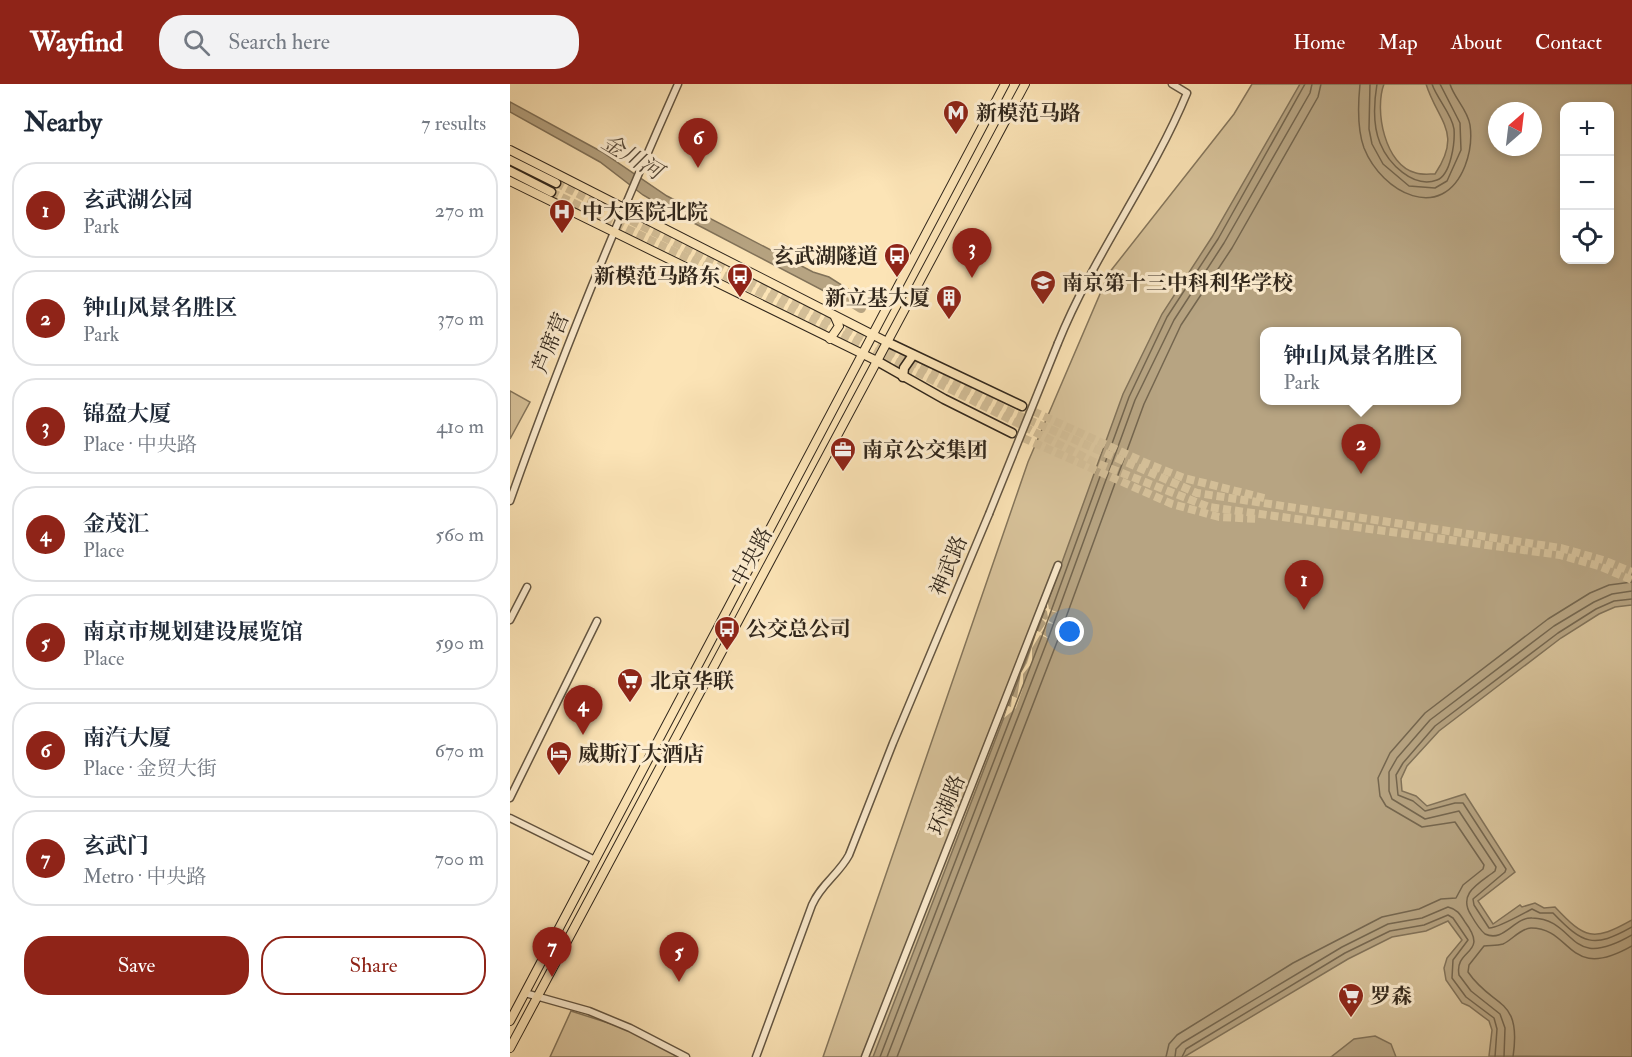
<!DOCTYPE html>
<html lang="en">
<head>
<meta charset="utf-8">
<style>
	:root { --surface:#fff; --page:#f2f2f3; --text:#1f2937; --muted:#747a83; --line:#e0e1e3; --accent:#8f2418 }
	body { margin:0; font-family:"IM FELL Double Pica","Noto Serif SC",serif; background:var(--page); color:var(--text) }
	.controls { position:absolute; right:18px; top:18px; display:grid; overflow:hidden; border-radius:12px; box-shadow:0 3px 9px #0003 }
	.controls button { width:54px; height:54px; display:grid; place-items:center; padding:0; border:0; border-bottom:2px solid var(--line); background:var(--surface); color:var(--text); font:30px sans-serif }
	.compass { position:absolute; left:978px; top:18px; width:54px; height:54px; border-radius:50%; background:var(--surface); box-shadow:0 3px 9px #0003; rotate:28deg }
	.you { position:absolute; left:560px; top:548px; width:21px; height:21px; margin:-15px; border:4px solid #fff; border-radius:50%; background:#1a73e8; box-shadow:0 0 0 9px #1a73e833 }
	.badge { display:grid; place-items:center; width:39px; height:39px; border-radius:50%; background:var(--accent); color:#fff; font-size:20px; font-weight:700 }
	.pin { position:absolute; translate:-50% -50px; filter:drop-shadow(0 2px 3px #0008) }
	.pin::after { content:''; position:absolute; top:32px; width:21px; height:18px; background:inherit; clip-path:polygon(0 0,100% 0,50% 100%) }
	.popup { position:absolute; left:750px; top:243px; width:201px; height:78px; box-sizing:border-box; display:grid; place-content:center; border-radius:12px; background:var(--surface); filter:drop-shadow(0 2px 4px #0005); font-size:20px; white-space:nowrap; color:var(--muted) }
	.popup b { font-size:22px; color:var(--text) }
	.popup::after { content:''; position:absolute; left:50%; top:100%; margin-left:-12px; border:12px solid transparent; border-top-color:var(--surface) }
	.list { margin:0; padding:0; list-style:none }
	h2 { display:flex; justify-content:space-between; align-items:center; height:78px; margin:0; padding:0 24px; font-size:26px }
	h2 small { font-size:20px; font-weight:400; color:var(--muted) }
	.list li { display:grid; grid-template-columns:39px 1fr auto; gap:18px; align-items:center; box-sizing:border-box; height:96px; margin:0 12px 12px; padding:0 12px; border:2px solid var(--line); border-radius:24px }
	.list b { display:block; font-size:22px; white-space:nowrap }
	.list p { margin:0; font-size:20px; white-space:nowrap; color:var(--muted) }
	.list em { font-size:20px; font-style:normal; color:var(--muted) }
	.actions { display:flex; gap:12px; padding:18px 24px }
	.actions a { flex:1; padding:14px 0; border:2px solid var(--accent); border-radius:24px; text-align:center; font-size:21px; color:var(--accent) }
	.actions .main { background:var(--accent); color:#fff }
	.icon { flex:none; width:33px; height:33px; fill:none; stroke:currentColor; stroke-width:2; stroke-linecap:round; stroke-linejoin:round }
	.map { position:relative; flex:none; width:1122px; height:973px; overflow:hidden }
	header { display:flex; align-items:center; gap:36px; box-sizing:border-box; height:84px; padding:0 30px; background:var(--accent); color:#fff }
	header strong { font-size:28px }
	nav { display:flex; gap:33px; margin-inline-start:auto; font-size:21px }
	.search { width:420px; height:54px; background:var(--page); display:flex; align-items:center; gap:15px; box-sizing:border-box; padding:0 21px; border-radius:24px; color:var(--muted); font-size:22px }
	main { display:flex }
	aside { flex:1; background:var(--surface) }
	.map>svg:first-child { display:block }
	.green { fill:#d9c49c; stroke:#85765c; stroke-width:1.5; fill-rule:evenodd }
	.water { fill:#b7a482; stroke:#817259; stroke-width:1.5; fill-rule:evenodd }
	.pier { fill:#fce4b6 }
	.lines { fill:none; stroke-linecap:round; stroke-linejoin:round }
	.shore { stroke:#74664f; stroke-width:1.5 }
	.river { stroke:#b7a482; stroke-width:10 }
	.highway-tunnel { stroke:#d3be97; stroke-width:8; stroke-dasharray:8 4; stroke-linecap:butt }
	.minor-casing { stroke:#645642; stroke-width:9 }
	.major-casing { stroke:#31271c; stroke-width:10 }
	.highway-casing { stroke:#31271c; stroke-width:11 }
	.minor { stroke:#fdedd0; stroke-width:6 }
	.major { stroke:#fce4b6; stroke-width:8 }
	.highway { stroke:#fce4b6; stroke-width:8 }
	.minor-bridge-casing { stroke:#645642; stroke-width:9; stroke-linecap:butt }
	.minor-bridge { stroke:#fdedd0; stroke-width:6 }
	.labels { text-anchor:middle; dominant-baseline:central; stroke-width:6; stroke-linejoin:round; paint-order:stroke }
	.poi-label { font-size:21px; font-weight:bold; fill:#31271c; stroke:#fdedd0; text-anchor:start }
	.street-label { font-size:21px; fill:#31271c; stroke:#fdedd0 }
	.water-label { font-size:22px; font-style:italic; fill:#594c3b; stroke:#fdedd0 }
</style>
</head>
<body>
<header>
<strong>Wayfind</strong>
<div class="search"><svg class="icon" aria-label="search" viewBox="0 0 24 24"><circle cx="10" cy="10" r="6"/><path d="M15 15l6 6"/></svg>Search here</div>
<nav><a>Home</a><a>Map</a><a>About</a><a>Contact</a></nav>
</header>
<main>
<aside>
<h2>Nearby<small>7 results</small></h2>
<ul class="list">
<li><span class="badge">1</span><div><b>玄武湖公园</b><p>Park</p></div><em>270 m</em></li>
<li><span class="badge">2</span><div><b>钟山风景名胜区</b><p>Park</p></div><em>370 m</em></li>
<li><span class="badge">3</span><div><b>锦盈大厦</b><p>Place · 中央路</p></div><em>410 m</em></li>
<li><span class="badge">4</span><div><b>金茂汇</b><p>Place</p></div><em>560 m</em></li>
<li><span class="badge">5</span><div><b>南京市规划建设展览馆</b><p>Place</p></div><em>590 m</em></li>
<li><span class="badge">6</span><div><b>南汽大厦</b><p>Place · 金贸大街</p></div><em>670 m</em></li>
<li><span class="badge">7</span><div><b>玄武门</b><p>Metro · 中央路</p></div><em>700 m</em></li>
</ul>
<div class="actions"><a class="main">Save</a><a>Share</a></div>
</aside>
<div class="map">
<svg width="1122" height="973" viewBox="0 0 1122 973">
	<rect width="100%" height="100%" fill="#fce4b6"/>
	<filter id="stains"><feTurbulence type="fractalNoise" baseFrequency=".00333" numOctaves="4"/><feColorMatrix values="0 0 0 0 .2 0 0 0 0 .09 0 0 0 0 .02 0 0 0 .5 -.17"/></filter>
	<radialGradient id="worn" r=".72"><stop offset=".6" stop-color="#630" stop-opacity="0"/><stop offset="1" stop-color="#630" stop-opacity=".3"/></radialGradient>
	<g class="green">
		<path d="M742 0H1122V973H313L518 378 599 189 724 30ZM1054 22H1100V176H1054ZM987 27H1023V63H987ZM755 248H947V316H755Z"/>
		<polygon points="0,307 20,318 0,355"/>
		<polygon points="61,927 114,944 170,973 40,973"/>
	</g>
	<g class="water">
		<path d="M790 0H874C864 26 875 82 906 89 912 91 919 90 925 90 953 48 928 38 916 0H1122V521L1105 523 1089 530 1051 554 929 647 897 682 891 695 892 707 906 712 917 722 955 710 1005 788 968 817 983 840 1010 821 1012 823 1025 819 1034 824 1045 823C1075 855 1083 858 1122 836V973L979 972 982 946 979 937 959 922 952 919 936 896 934 884 937 874 952 856 938 837 916 847 882 853 838 875 674 973H363L526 550 613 310 652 230 702 153ZM1054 22H1100V176H1054ZM987 27H1023V63H987ZM755 248H947V316H755Z"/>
		<polygon points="0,18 92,68 157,112 303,188 319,193 338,205 333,217 157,125 133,111 90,78 0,28"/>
		<polygon points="865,952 881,960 886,973 821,973 844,955"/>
	</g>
	<polygon class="pier" points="537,515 539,525 549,529 540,527 539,537 544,540 538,539 531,549 540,555 530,551 522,564 522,579 513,590 513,604 506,624 494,634 498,622 501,623 502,612 507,614 511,589 517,579 527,547 530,548 536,539 531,534 536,536 538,534 537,527 534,525 537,524"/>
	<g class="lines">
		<g class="shore">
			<path d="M850 0C848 20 847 45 854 64 872 109 932 140 955 82 960 69 962 55 960 41 958 26 944 14 940 0"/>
			<polyline points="860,0 859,45 862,60 873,80 899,102 925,104 937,97 951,66 950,39 930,0"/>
			<path d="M867 0C864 18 863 42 870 59 878 79 903 105 927 96 941 91 945 58 944 45 942 30 927 15 922 0"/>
			<path d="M1122 507 1102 510 1084 518 1044 542 920 636 887 674 879 688V707L882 715 915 735 949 727 986 783 985 787C970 799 947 809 961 831 965 838 969 845 975 850 994 859 1004 833 1022 834 1068 835 1056 889 1122 851"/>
			<path d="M1122 515 1104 517 1086 525 1048 549 925 642 893 679 886 691 888 711 903 717 915 727 945 719H953L996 785 995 788 963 815 964 821 979 844C986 845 1014 829 1022 825L1030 829H1043C1073 860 1083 865 1122 843"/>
			<polyline points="370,973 532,552 619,313 657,233 708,155 795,0"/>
			<polyline points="377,973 538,555 625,316 664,236 714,159 800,9 802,0"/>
			<polyline points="387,973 547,558 634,320 671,241 722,164 808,13 811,0"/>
			<polyline points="656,973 659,960 667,951 783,879 872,833 909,825 931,815 946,814 953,801 973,785 974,781 945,738 912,743 876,722 870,712 868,694 880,669 915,629 1038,535 1080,509 1099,501 1122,498"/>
			<path d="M665 973 666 965 672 959 832 863 878 840 912 834 938 823C947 825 950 830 955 838 980 871 944 864 949 891L961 907 990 930 995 944 994 973"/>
			<polyline points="672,973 676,965 835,869 880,847 914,841 938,831 943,834 958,856 943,876 942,894 956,913 984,934 987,945 985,973"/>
			<path d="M1003 973C1012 912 983 925 958 888L959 881 974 862C980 861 986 862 993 860 1002 856 1011 844 1021 844 1063 844 1057 899 1122 862"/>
		</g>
		<polyline class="river" points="324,207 351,224"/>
		<g class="highway-tunnel">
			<polyline points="46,99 503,329 687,409 1051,464 1093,476 1122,488"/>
			<polyline points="41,108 238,203 584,378 699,423 1050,471 1089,482 1122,496"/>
			<polyline points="512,322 636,379 674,394 758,415"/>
			<polyline points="502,349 662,420 709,433 749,435"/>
		</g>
		<defs>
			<g id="minor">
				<path d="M548 259C583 172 641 96 677 9L662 0"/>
				<path d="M0 417C50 275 107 137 168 0"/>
				<polyline points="0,536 17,503"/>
				<polyline points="0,714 87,537"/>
				<polyline points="0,734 85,776"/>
				<polyline points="15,909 79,927 120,944 176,973"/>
				<path d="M246 973 302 821C311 800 329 790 339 771L383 659 479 430"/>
				<polyline points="355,973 548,481"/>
			</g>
			<g id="major">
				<polyline points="0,66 377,258"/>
				<polyline points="0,97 367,277"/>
				<polyline points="320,255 329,242 325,233"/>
				<polyline points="0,937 495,0"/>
				<polyline points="0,964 515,0"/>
			</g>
			<g id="highway">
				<polyline points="0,76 46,99"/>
				<polyline points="0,87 41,108"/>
				<polyline points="377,258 512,322"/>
				<polyline points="367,277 434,315 502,349"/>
				<polyline points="393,293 394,284 403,271"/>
			</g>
		</defs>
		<use href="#minor" class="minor-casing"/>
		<use href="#major" class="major-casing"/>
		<use href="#highway" class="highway-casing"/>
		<use href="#minor" class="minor"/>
		<use href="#major" class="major"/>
		<use href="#highway" class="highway"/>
		<defs>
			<polyline id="minor-bridge" points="479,430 548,259"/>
		</defs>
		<use href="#minor-bridge" class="minor-bridge-casing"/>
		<use href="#minor-bridge" class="minor-bridge"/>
	</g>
	<defs>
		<symbol id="metro-pin" viewBox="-11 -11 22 30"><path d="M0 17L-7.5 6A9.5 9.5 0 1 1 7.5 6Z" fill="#8f2418" stroke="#fdedd0"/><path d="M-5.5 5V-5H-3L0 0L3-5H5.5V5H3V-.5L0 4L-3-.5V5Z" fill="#fff"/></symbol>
		<symbol id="hospital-pin" viewBox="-11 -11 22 30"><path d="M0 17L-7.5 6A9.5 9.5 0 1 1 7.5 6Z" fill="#8f2418" stroke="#fdedd0"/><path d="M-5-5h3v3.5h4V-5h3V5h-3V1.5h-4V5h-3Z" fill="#fff"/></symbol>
		<symbol id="bus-pin" viewBox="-11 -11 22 30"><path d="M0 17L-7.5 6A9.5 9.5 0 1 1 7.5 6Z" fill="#8f2418" stroke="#fdedd0"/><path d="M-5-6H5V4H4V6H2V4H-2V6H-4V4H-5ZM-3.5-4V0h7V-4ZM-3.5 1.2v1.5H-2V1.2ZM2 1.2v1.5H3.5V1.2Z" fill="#fff"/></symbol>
		<symbol id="university-pin" viewBox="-11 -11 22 30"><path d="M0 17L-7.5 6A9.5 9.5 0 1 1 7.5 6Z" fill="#8f2418" stroke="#fdedd0"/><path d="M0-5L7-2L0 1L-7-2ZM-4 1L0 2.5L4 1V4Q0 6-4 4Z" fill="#fff"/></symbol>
		<symbol id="building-pin" viewBox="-11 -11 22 30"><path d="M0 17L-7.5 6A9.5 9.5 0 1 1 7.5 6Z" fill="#8f2418" stroke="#fdedd0"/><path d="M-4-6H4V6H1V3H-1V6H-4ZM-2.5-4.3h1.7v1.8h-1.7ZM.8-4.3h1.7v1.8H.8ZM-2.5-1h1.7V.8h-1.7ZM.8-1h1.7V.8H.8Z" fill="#fff"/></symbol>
		<symbol id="office-pin" viewBox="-11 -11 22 30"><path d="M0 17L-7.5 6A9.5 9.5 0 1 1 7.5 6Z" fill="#8f2418" stroke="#fdedd0"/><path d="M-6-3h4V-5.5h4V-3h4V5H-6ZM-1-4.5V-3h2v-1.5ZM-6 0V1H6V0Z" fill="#fff"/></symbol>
		<symbol id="supermarket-pin" viewBox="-11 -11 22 30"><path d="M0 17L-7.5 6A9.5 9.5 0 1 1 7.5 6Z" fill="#8f2418" stroke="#fdedd0"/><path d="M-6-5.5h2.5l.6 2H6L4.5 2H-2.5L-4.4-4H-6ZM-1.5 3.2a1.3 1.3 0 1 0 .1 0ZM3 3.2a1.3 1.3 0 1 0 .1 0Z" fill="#fff"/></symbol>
		<symbol id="hotel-pin" viewBox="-11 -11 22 30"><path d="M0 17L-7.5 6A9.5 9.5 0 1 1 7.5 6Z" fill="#8f2418" stroke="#fdedd0"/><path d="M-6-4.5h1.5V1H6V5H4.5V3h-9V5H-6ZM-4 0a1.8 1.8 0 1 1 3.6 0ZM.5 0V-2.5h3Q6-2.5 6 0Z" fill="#fff"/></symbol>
	</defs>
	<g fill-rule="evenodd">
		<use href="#metro-pin" x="431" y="14" width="30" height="40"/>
		<use href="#hospital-pin" x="37" y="113" width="30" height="40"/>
		<use href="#bus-pin" x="372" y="157" width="30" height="40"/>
		<use href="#bus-pin" x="215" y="177" width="30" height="40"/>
		<use href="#university-pin" x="518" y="184" width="30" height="40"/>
		<use href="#building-pin" x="424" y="199" width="30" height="40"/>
		<use href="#office-pin" x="318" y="351" width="30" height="40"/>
		<use href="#bus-pin" x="202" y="530" width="30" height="40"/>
		<use href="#supermarket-pin" x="105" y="582" width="30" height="40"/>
		<use href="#hotel-pin" x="34" y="655" width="30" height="40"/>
		<use href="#supermarket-pin" x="826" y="897" width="30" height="40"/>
	</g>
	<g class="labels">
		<g class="poi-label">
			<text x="466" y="29">新模范马路</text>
			<text x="72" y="128">中大医院北院</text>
			<text x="368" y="172" text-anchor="end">玄武湖隧道</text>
			<text x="210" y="192" text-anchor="end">新模范马路东</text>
			<text x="552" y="199">南京第十三中科利华学校</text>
			<text x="420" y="214" text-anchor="end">新立基大厦</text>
			<text x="352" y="366">南京公交集团</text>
			<text x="236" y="545">公交总公司</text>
			<text x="140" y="597">北京华联</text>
			<text x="68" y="670">威斯汀大酒店</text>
			<text x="860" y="912">罗森</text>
		</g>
		<g class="street-label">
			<text transform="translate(41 259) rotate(-68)">芦席营</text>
			<text transform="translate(242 473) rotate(-62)">中央路</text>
			<text transform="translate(439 482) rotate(-67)">神武路</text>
			<text transform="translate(437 721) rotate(-68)">环湖路</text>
		</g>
		<g class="water-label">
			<text transform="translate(122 73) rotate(31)">金川河</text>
		</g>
	</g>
	<rect width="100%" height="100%" filter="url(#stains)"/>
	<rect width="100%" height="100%" fill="url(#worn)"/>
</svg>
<div class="controls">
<button>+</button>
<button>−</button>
<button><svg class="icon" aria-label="locate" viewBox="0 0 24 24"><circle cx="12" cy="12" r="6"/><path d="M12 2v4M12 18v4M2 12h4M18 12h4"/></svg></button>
</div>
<svg class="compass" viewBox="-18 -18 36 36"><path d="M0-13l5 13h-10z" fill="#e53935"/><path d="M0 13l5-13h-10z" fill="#747a83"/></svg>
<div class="you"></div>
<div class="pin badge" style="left:794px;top:526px">1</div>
<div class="pin badge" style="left:851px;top:390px">2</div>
<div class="popup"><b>钟山风景名胜区</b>Park</div>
<div class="pin badge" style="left:462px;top:194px">3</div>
<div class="pin badge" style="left:73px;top:651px">4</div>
<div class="pin badge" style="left:169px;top:898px">5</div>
<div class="pin badge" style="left:188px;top:84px">6</div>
<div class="pin badge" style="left:42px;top:893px">7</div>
</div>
</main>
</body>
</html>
